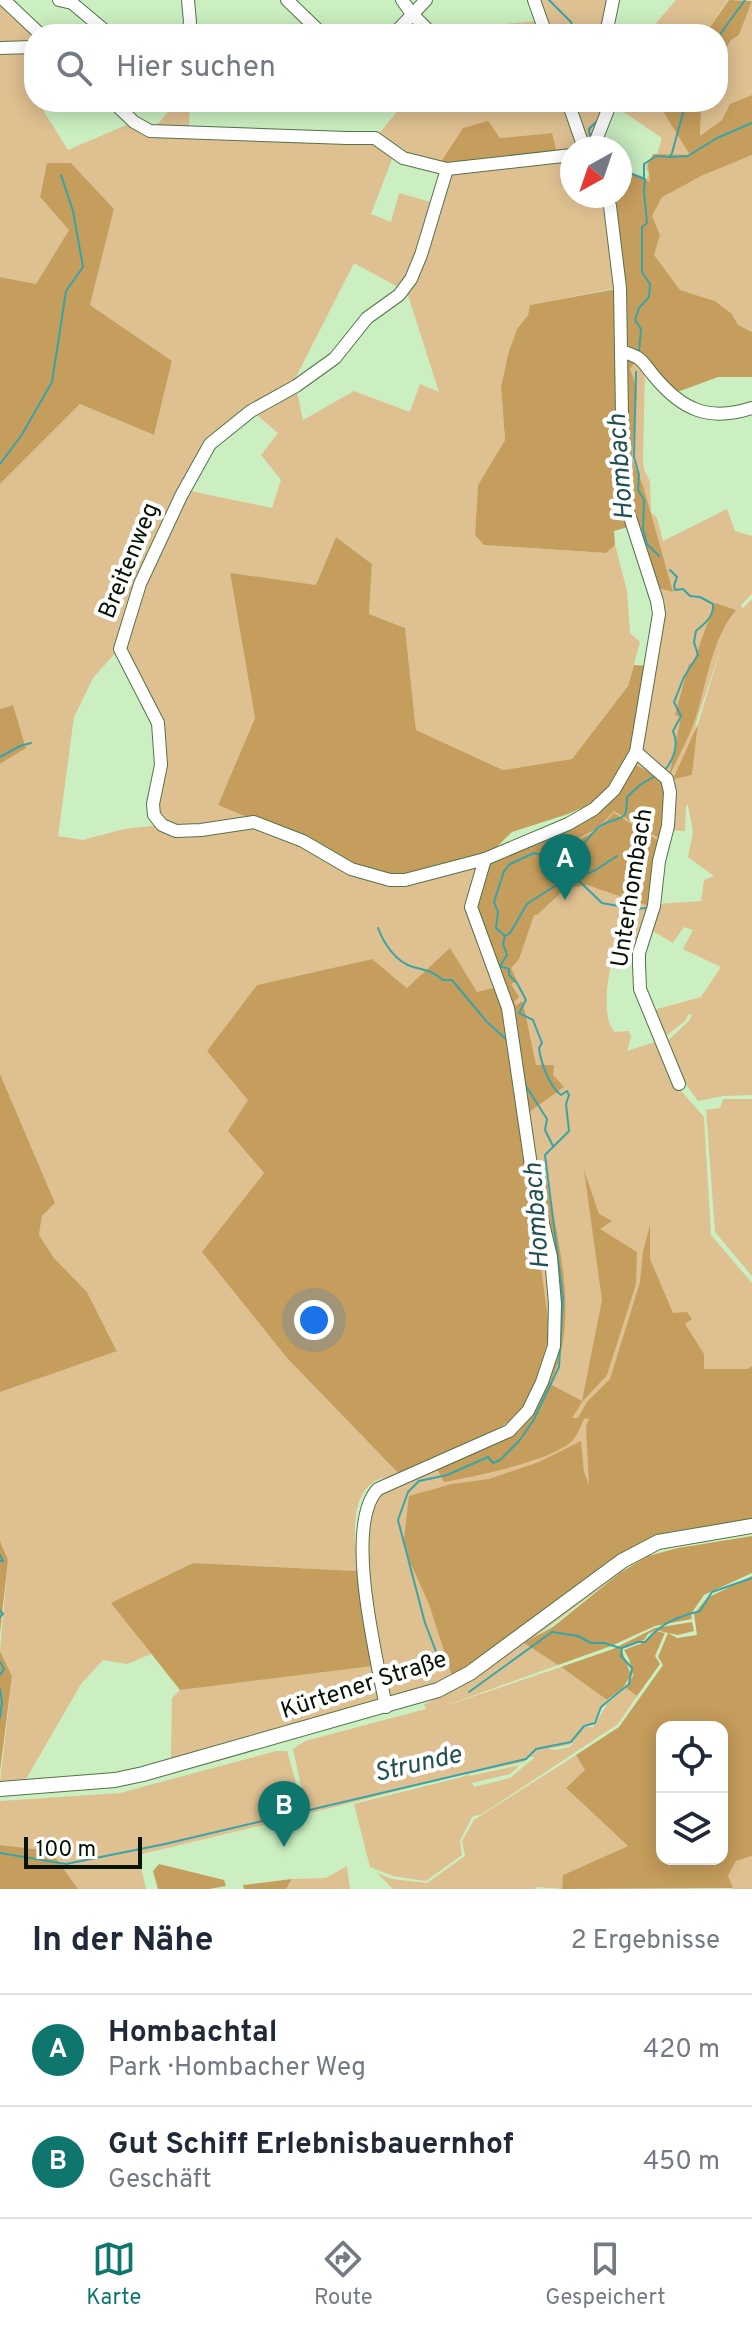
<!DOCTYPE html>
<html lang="de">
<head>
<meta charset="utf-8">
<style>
	:root { --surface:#fff; --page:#f6f6f7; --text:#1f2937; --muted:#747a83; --line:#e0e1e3; --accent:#0f766e }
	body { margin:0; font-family:Overpass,sans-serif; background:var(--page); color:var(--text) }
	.controls { position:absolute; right:24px; bottom:24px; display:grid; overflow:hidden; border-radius:16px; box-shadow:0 4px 20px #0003 }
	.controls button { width:72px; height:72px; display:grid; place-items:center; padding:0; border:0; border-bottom:2px solid var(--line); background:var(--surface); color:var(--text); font:40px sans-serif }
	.compass { position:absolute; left:560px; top:136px; width:72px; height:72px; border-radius:50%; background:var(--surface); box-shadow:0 4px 20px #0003; rotate:220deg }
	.scale { position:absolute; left:24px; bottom:20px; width:118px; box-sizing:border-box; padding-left:8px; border:4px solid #071405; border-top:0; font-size:22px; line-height:28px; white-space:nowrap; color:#071405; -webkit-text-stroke:6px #fff; paint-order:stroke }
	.you { position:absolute; left:314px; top:1320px; width:28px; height:28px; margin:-20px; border:6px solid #fff; border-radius:50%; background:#1a73e8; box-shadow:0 0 0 12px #1a73e833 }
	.badge { display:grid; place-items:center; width:52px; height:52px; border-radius:50%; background:var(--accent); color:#fff; font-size:26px; font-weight:700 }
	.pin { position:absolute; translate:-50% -66px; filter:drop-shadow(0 2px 4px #0008) }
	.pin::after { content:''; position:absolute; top:42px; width:28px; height:24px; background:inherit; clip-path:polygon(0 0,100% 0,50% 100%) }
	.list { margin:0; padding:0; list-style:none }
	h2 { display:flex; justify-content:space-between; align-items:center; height:104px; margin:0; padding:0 32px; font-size:34px }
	h2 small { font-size:26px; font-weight:400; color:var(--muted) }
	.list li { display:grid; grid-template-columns:52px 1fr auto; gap:24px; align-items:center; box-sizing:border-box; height:112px; padding:0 32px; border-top:2px solid var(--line) }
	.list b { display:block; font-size:30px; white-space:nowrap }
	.list p { margin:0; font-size:26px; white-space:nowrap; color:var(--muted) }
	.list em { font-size:26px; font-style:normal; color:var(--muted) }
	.icon { flex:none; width:44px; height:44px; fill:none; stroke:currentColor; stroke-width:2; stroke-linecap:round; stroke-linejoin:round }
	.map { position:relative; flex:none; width:752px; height:1889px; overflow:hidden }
	.search { position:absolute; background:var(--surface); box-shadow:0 4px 20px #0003; left:24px; right:24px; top:24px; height:88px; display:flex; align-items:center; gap:20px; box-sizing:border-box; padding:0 28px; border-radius:32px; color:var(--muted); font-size:30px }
	.sheet { height:328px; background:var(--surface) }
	nav { display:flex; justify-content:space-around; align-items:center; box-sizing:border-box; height:112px; border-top:2px solid var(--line); background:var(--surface); font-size:22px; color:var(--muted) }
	nav a { display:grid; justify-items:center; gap:4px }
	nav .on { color:var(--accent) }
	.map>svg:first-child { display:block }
	.green { fill:#dec091; fill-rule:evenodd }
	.forest { fill:#c59d5c; fill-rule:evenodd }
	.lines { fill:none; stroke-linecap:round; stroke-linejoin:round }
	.stream { stroke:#39a4a7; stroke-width:2 }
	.minor-casing { stroke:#54734a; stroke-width:14 }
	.major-casing { stroke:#54734a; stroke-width:16 }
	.minor { stroke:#fff; stroke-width:12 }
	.major { stroke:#fff; stroke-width:14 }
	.labels { text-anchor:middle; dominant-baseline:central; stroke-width:8; stroke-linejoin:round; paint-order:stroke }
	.street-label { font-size:24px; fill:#071405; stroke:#fff }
	.water-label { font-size:26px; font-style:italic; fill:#225051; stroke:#fff }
</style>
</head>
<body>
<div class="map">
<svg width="752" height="1889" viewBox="0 0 752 1889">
	<rect width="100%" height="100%" fill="#cbefc1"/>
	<g class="green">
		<polygon points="0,0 34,34 34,45 0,47"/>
		<polygon points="538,0 606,0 610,7 603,34 549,34"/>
		<polygon points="676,0 728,0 705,34 647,34"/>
		<path d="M752 1V144L743 158 752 155V332L738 325 732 314 715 301 680 290 653 255 660 235 651 217 649 258 665 289 645 366 643 459 644 469 650 482 651 512 657 518 663 541 727 509 735 531 752 536V594L741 605 742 609 752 599V1095L723 1096 698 1101 679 1075 664 1050 675 1084 704 1117 711 1235 752 1283V1366L747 1369 706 1370 712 1383 705 1397 674 1423 655 1433 598 1502 596 1517 616 1576 526 1644 558 1665 436 1709 561 1667 607 1700 592 1724H584L569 1745 548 1749 555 1750 570 1747 583 1727H593L607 1704 626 1688 637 1696 618 1724 482 1814 472 1817 460 1841 462 1855 426 1881 393 1876 370 1867 354 1804 466 1776 467 1773 307 1814 293 1749 305 1741 426 1709 424 1704 434 1700 425 1688 389 1698C376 1664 353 1526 373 1497 381 1486 399 1483 411 1478L254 1303 221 1251 279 1176 239 1134 255 1091 218 1043 247 1005 375 962 372 959 257 985 207 1051 249 1100 228 1131 264 1173 203 1252 287 1358 400 1475C393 1477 381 1478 375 1481 347 1499 356 1544 358 1571L193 1563 112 1603 151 1654 127 1664 103 1660 81 1684 26 1779 0 1782 12 1676 0 1651 8 1560 0 1541V1392L117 1350 87 1292 54 1258 39 1235 42 1216 55 1203 0 1074V764L26 748 13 705 0 709V484L80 404 154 435 172 361 90 305 114 209 71 163 47 164 40 197 69 230 36 284 0 277V50L34 49V82L27 84 34 95V102H38L68 150 131 123 149 133 374 140 394 154 371 214 391 222 399 193 438 204 449 172 572 158V196H603L609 220 617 288 530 305 528 315 517 329 508 354 501 387 505 440 478 485 475 534 485 545 605 553 615 545 627 591 630 633 640 642 628 686 572 759 503 770 416 730 405 628 369 614 372 564 336 537 316 585 230 574 255 718 218 805 255 820C230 824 151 848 154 802 156 783 162 767 161 747 160 739 161 729 159 722 152 699 133 671 121 650L142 584 186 490 272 508 281 480 261 455 278 433 253 412 296 387 303 420 354 391 410 412 420 384 439 392 407 292 354 263 294 381 295 384 250 410 208 443 179 496 139 583 118 650 93 678 74 717 58 836 83 840 124 829 160 825 176 832 201 831 255 824 301 843 350 871 389 882 422 879 484 861 467 905 497 987 506 984C491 944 458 889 499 853L597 814 618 793 634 765 642 739 664 624 661 598 635 525 626 483 627 344 616 218 611 196H620V166L645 182 649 174 646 168 647 163 657 154 662 138 613 105V102H664L661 108 667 118 674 102H691L687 144 693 148C708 138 721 127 728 110L722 120 700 137 701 112 707 102H718V62L731 40 739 35ZM723 641 698 724 692 775 690 776 696 723ZM686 805H688L693 832 688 857 714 876 704 880 701 901 657 904 651 930 673 943 684 927 693 930 683 949 721 967 701 997 650 1011 660 1036 665 1037 686 1020 688 1014 692 1015 689 1021 663 1045 661 1040 627 1051 631 1037 629 1031 615 1032C599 1017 609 961 619 943L643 938 653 911 650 889 655 860 665 837V830L685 831ZM450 949 455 958 451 953 412 998 390 978 391 974 407 988ZM529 1757H535L510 1778 474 1787 472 1783 510 1774 520 1765 469 1776 468 1774 524 1762Z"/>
		<polygon points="535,21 543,34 463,34 467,28"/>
		<polygon points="177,102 190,102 189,130 155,127"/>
		<polygon points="405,102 565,102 579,145 572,150 557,153 551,133 500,138 439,165 398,150 377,136"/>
		<polygon points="571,102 608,102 587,148"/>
		<polygon points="723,1099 752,1099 752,1276 715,1232 706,1110 720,1108"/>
		<polygon points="373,1666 379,1703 171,1759 172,1698 180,1690"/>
		<polygon points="276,1751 287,1751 305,1815 138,1855 146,1889 78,1889 51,1851 0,1845 0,1801 120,1793"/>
		<polygon points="576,1755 586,1770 566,1788 628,1846 563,1875 562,1889 537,1887 536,1889 393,1889 377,1873 392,1879 427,1883 465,1856 462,1841 474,1820"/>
		<polygon points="752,1856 752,1889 732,1889 728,1876 736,1861"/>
		<polygon points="347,1866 350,1889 286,1889 292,1879 326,1878"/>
	</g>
	<g class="forest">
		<polygon points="729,0 752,1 739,35 731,40 718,62 718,34 705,34"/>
		<polygon points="752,95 752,155 703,175 662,197 652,216 660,235 654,255 680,290 715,301 732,314 738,325 752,332 752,377 718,377 672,394 618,344 631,526 614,531 615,545 606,553 484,545 475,535 478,485 505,440 501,387 508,354 517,329 528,315 530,305 621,288 610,196 620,196 620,168 650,182 648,165 653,154 690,155 661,108 664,102 707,102 701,112 700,136 722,120 730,104"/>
		<polygon points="488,121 500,138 552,133 557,153 439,165 463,128"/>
		<polygon points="47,163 71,163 114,209 90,305 172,361 154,435 80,404 0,484 0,277 36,284 69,230 40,197"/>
		<polygon points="622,355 635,362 630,369 637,389 632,460 643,486 673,592 658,588 630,508"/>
		<polygon points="336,537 372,564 369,614 405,628 416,730 503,770 572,759 628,686 634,665 649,666 640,726 623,766 597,801 568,814 512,832 487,856 405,877 352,867 303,840 218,805 255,718 230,573 316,585"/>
		<path d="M715 603 736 610C711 640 707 683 695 720 688 740 677 759 669 777L681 717 675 715 689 664 693 663Z"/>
		<polygon points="13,705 26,748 0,764 0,709"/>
		<polygon points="698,724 692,775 673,779"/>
		<polygon points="634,764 667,781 665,842 614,811 598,828 565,845 559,842 558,845 566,847 599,829 614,813 664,844 652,907 587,885 566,888 537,915 534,915 519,959 511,968 517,981 511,984 519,997 514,1002 516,1006 522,1001 523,1003 536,1065 554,1065 553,1075 564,1087 529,1112 511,1004 478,919 477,905 491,861 576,824"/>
		<polygon points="450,948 477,992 494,988 504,1002 550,1333 532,1396 514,1418 488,1435 400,1475 287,1358 202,1252 264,1173 228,1131 248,1100 207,1051 257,985 372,959 407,988"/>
		<polygon points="0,1074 55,1203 42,1216 39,1235 54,1258 87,1292 117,1351 0,1392"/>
		<path d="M535 1166H544C556 1236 582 1316 550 1384L582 1401 602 1300 584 1170 599 1214 612 1221 600 1229 637 1252 636 1284 607 1375 582 1402 572 1418H578L587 1402 610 1379 640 1282 643 1252 650 1225V1259L673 1313 687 1312 692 1319 685 1324 704 1354V1369H747L752 1366V1520L668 1532 641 1542 611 1561 567 1596 452 1676 429 1604 410 1562 404 1539 409 1496 452 1484 489 1479 539 1462 581 1441 584 1472 589 1485 586 1427 589 1418 584 1419C581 1425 577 1436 572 1441 549 1462 475 1476 444 1482L436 1467 517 1432 525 1423 539 1398 559 1336 558 1271Z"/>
		<polygon points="752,1536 752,1573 704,1595 691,1614 692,1619 655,1626 611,1646 558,1665 524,1643 553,1627 621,1572 648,1556 678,1548"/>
		<polygon points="0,1541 8,1560 0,1633"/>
		<polygon points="193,1563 358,1571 373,1666 180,1690 111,1603"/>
		<path d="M752 1576V1856L736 1861 728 1876 733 1888 562 1889 563 1875 628 1846 566 1788 585 1770 576 1755 619 1727 663 1665 658 1657 668 1633 656 1630 648 1634 644 1640 621 1648 631 1675 623 1688 607 1700 561 1667 613 1649 655 1628 692 1622 694 1631 678 1635 668 1633 677 1638 697 1635 694 1614 707 1598ZM662 1727H722V1859H662Z"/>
		<polygon points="656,1631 665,1633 655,1656 660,1664 637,1696 626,1688 633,1676 629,1659 624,1650 645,1642"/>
		<polygon points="0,1651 12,1676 0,1771"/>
		<polygon points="0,1845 51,1851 78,1889 0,1889"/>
		<polygon points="159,1864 224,1880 226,1886 209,1889 158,1889 153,1871"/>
		<polygon points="292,1879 286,1889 244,1889 243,1885"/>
	</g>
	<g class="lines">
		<g class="stream">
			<polyline points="549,0 571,22 575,34"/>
			<polyline points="718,37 745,0"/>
			<polyline points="594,102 601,110"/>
			<polyline points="590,137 589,129 596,122"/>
			<polyline points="670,157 688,156 717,138 752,123"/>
			<polyline points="620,169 645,179 644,192 647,223 642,227 642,272 650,284 649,297 639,308 635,320 641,329 639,351"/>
			<polyline points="644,177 644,164 656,156 670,157 672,153 686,102"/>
			<polyline points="636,372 634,457 639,475 638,490 644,500 643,529 647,544 659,556"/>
			<polyline points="0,464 21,436 52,382 66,291 83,267 73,211 61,175"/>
			<polyline points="0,757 20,746 31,743"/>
			<path d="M665 770C674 759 679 744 673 731L681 716 674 702 684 677 698 655 694 642 696 631C705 623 714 617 713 604L700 597 690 596 683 589 675 590 674 586 677 577 670 570"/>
			<polyline points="577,879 602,903 635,909 646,908"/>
			<path d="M378 928C384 944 396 962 413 967 428 971 430 970 443 980H452L487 1022 507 1040"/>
			<polyline points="505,936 510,933 527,904 533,900 558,884 594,871 617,856"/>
			<polyline points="524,1083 547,1119 545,1130 553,1146"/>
			<polyline points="0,1555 3,1561 0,1561"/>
			<polyline points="0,1610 3,1614 0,1617"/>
			<polyline points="0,1662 4,1669 0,1675"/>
			<path d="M442 1667 425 1623 398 1520 408 1492 419 1481 447 1475 488 1457 493 1463 500 1460 519 1441 533 1421 559 1367 563 1298 545 1155 569 1131 566 1104 569 1095 567 1091 561 1095C549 1086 541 1063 539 1048L542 1043 533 1020 519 1013 526 1000 517 983 509 975V969L500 966 507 955 503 944 505 936 496 928 498 912 494 902 504 871 510 864 534 853 545 856 550 846 561 852 573 841 584 843C590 837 596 827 604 824 623 815 627 823 627 797L640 785 655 776"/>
			<polyline points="0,1689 2,1702 0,1718"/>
			<polyline points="469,1692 552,1632 578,1636 591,1643 604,1643 620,1648"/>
			<path d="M0 1853 66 1864 165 1844 526 1759 536 1749 571 1742 584 1726 595 1723 601 1707 629 1684 632 1668 621 1656 622 1648 638 1642H645C661 1623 677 1617 700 1611L712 1592 752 1578"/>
		</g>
		<defs>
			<g id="minor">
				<polyline points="4,0 40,34"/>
				<polyline points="59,0 72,3 109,34"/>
				<polyline points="287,0 316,28 319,34"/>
				<polyline points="402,0 412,14 432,34"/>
				<polyline points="534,0 546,34"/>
				<polyline points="188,34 190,22 188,0"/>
				<polyline points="394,34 426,0"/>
				<polyline points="606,34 613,0"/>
				<polyline points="0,48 34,47"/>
				<polyline points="113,102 134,122 150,131 347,138 375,138 403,158 447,169 572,155"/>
				<polyline points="568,102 584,148"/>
				<polyline points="593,148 611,102"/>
				<polyline points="447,169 421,255 411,279 399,295 367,318 335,358 296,386 251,411 210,444 181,496 140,584 120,649 158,723 161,765 153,804 154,815 162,825 176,831 201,830 254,822 303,841 351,869 390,880 405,880 485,859 568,824 594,809 614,790 636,752 659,614 657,601 627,508 623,479 620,288 610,206 606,196"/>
				<path d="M621 351C643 358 640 359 654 376 682 410 709 422 752 408"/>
				<polyline points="636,752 667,779 670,792 668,826 659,861 654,906 639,953 639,964 640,989 679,1084"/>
				<path d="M386 1707C377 1659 343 1525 378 1489L509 1431 528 1411 542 1382 554 1346 555 1304 551 1257 534 1186 508 1008 471 907 485 859"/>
			</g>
			<polyline id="major" points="0,1789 115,1780 143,1774 438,1690 470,1673 622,1561 658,1542 752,1526"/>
		</defs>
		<use href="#minor" class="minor-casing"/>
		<use href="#major" class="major-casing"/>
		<use href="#minor" class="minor"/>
		<use href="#major" class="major"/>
	</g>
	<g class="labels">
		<g class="street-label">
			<text transform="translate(130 561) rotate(-68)">Breitenweg</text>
			<text transform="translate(633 888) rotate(-81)">Unterhombach</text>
			<text transform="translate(364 1686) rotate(-18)">Kürtener Straße</text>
		</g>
		<g class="water-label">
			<text transform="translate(622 467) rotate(-94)">Hombach</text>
			<text transform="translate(538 1216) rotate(-94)">Hombach</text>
			<text transform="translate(418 1765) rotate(-13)">Strunde</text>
		</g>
	</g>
</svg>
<div class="controls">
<button><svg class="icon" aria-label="locate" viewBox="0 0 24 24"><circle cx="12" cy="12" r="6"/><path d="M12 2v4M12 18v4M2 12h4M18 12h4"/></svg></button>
<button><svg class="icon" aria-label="layers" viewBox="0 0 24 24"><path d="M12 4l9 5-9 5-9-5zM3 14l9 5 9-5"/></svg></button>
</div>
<svg class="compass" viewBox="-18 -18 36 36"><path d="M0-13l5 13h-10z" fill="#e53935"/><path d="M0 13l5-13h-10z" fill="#747a83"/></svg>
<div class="scale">100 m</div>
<div class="you"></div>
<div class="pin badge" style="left:565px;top:900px">A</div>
<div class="pin badge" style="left:284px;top:1847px">B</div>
<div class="search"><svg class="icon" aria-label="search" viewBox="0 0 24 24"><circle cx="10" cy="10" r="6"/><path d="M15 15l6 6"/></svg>Hier suchen</div>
</div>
<section class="sheet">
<h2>In der Nähe<small>2 Ergebnisse</small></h2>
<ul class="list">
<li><span class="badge">A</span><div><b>Hombachtal</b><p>Park · Hombacher Weg</p></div><em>420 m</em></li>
<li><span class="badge">B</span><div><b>Gut Schiff Erlebnisbauernhof</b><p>Geschäft</p></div><em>450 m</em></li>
</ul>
</section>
<nav>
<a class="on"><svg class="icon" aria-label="map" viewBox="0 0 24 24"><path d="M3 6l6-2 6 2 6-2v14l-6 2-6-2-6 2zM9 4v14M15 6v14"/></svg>Karte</a>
<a><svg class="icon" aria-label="directions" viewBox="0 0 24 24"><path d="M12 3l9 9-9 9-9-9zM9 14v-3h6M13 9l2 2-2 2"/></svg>Route</a>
<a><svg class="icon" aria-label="saved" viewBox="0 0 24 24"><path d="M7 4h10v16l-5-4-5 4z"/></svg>Gespeichert</a>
</nav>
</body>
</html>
